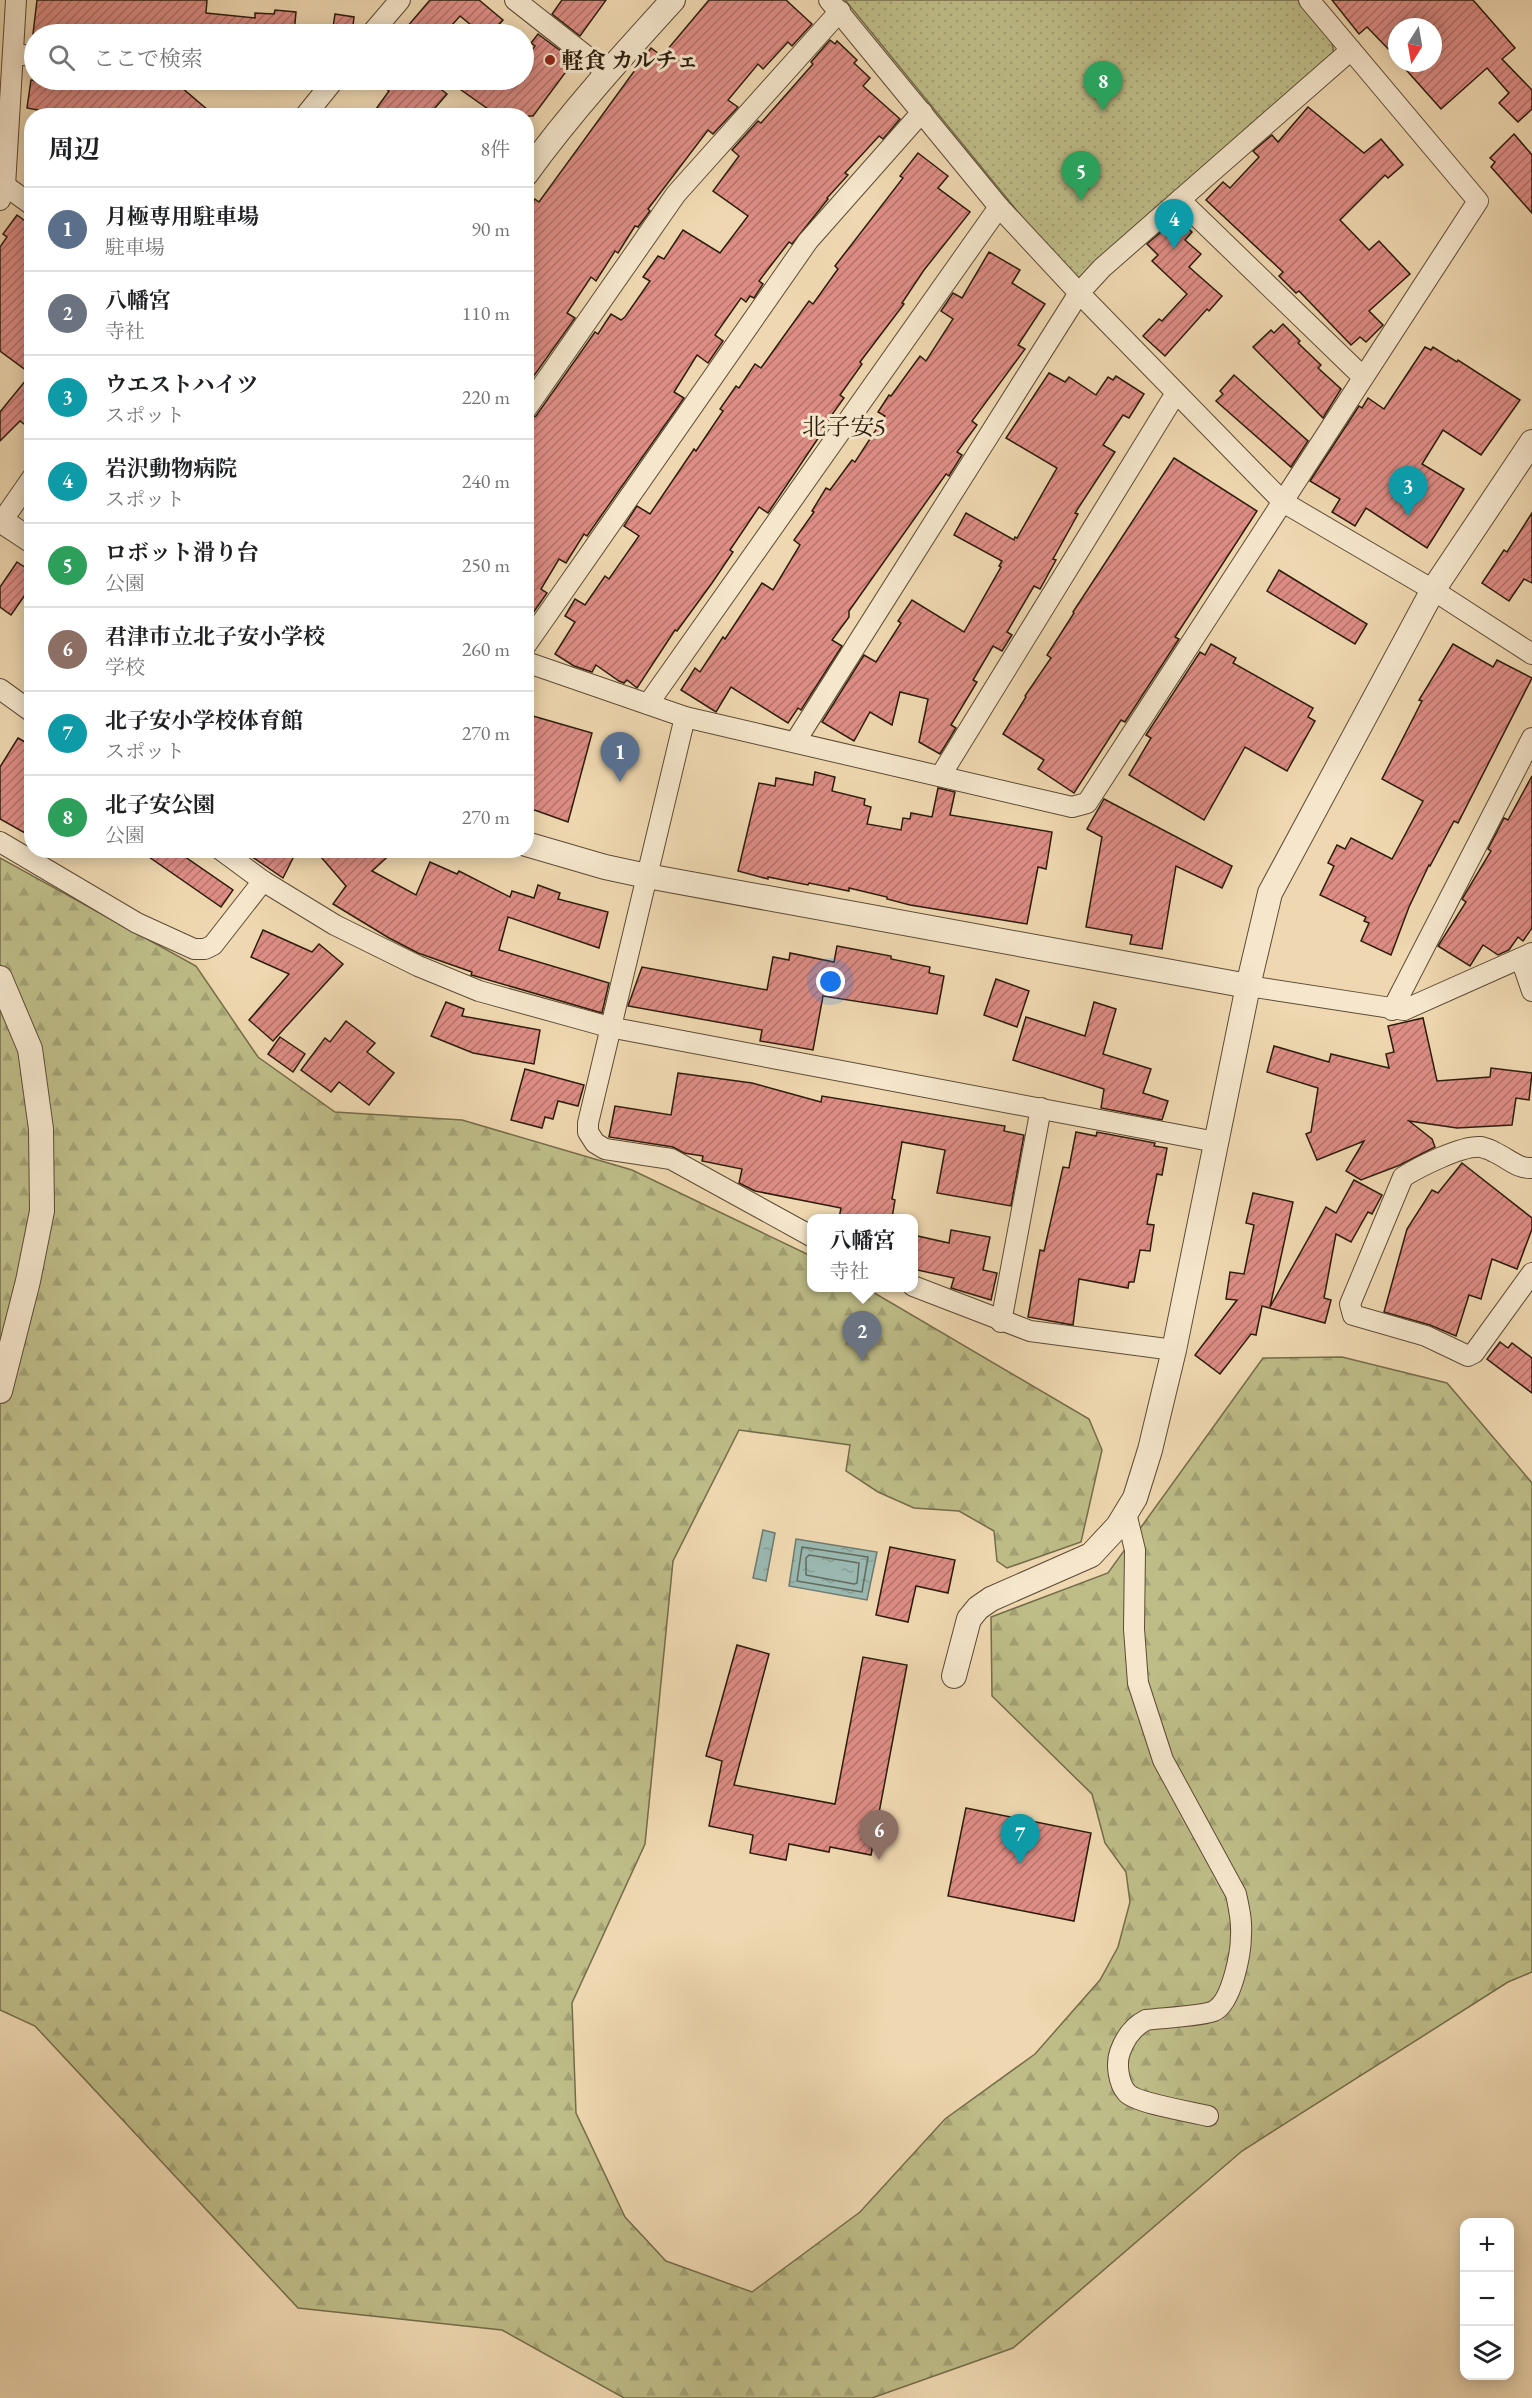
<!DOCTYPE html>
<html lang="ja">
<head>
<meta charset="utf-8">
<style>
	:root { --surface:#fff; --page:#f2f2f2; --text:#202124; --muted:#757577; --line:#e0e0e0; --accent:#b45309 }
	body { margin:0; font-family:"EB Garamond","Noto Serif JP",serif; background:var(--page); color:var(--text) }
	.controls { position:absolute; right:18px; bottom:18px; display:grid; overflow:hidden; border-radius:12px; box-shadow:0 3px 15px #0003 }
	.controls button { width:54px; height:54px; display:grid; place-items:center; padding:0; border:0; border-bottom:2px solid var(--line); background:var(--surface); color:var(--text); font:30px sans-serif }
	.compass { position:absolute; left:1388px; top:18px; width:54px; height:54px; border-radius:50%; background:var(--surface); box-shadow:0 3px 15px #0003; rotate:191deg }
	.you { position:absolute; left:831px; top:982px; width:21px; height:21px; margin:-15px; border:4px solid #fff; border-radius:50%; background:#1a73e8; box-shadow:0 0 0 9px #1a73e833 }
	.badge { display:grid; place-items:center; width:39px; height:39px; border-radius:50%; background:var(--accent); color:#fff; font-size:20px; font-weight:700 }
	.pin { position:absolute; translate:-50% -50px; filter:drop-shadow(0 2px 3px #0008) }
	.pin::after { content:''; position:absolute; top:32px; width:21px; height:18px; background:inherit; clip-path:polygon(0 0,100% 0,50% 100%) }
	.popup { position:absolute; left:807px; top:1214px; width:111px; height:78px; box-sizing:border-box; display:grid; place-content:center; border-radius:12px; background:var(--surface); filter:drop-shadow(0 2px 4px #0005); font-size:20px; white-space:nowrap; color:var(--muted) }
	.popup b { font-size:22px; color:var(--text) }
	.popup::after { content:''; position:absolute; left:50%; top:100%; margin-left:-12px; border:12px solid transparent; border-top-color:var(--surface) }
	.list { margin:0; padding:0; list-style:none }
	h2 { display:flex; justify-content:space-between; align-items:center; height:78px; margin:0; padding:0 24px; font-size:26px }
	h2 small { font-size:20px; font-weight:400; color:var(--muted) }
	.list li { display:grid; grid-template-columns:39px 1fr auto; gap:18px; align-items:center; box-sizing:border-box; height:84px; padding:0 24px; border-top:2px solid var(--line) }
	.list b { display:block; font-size:22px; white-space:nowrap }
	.list p { margin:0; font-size:20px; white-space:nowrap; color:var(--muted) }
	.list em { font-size:20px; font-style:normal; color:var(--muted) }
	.icon { flex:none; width:33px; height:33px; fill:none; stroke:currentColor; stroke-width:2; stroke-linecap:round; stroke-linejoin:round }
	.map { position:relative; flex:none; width:1532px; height:2398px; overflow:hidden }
	.search { position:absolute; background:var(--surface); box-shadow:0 3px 15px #0003; left:24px; top:24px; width:510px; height:66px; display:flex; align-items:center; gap:15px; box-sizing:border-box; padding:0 21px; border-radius:33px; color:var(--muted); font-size:22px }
	.panel { position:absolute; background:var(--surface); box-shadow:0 3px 15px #0003; left:24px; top:108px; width:510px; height:750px; border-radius:24px }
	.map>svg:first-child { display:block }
	.forest { fill:url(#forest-firs); stroke:#756c4a; stroke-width:1.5 }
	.park { fill:url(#park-dots); stroke:#756c4a; stroke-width:1.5 }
	.water { fill:url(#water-ripples); stroke:#6e7a6f; stroke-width:1.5 }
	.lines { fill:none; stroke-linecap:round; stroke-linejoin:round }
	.shore { stroke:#636a5e; stroke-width:1.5 }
	.building { fill:url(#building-hatch); stroke:#2c1c0c; stroke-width:1.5 }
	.minor-casing { stroke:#5d4b35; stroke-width:22 }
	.tertiary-casing { stroke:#5d4b35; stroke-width:26 }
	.minor { stroke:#f5e6cc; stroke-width:20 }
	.tertiary { stroke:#f5e6cc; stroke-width:24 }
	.poi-dot { fill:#8f2418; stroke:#f5e6cc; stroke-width:2 }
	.labels { text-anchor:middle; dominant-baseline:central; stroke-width:6; stroke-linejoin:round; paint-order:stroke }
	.poi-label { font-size:22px; font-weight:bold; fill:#2c1c0c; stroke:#f5e6cc; text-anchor:start }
	.neighbourhood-label { font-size:24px; fill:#2c1c0c; stroke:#f5e6cc }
</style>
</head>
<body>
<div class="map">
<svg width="1532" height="2398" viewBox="0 0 1532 2398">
	<defs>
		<pattern id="forest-firs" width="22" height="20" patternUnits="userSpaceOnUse" patternTransform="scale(1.5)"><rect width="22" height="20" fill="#bebd88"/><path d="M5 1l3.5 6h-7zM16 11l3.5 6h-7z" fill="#a3a274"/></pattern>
		<pattern id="park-dots" width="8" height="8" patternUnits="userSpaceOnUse" patternTransform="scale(1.5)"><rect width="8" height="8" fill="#bebd88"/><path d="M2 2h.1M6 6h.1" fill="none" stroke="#a3a274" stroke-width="1.8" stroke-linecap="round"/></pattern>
		<pattern id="water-ripples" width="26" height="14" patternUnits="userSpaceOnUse" patternTransform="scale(1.5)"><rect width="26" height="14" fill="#9ab9b1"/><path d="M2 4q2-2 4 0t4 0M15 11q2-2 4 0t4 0" fill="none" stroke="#859e97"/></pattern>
		<pattern id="building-hatch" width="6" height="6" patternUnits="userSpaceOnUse" patternTransform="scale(1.5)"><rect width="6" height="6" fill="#de8d85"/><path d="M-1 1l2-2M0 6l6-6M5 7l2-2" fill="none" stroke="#b4726b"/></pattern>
	</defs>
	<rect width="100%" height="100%" fill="#efd8b1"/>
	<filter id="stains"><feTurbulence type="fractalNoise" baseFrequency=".00333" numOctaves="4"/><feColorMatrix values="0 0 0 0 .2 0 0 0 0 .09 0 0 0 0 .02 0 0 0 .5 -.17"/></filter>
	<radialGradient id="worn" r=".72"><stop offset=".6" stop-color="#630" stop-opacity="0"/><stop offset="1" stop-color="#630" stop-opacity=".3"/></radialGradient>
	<polygon class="forest" points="0,858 196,966 258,1057 335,1112 462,1120 632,1170 811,1256 811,1288 866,1288 1089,1419 1102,1450 1081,1542 1007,1568 997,1561 994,1531 959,1511 914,1508 878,1492 846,1471 850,1445 739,1430 673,1561 645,1844 572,2003 576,2113 625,2217 666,2261 752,2292 860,2212 945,2119 1035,2054 1100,1980 1118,1947 1130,1902 1126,1872 1105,1843 1092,1794 992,1696 991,1617 1108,1573 1263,1358 1342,1357 1447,1383 1532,1483 1532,1972 1508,1982 1242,2151 1013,2348 872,2398 624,2398 502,2330 298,2308 35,2026 0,2010"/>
	<path class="park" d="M845 0H1298C1311 15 1336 34 1333 55L1081 277H1071Z"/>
	<g class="water">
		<polygon points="763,1530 775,1533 766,1581 753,1578"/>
		<polygon points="796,1539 877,1552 867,1600 789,1586"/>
	</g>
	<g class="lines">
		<g class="shore">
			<polygon points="802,1547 868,1557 862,1592 797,1581"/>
			<polygon points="809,1555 859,1563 857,1583 854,1584 806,1575 806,1558"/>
		</g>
	</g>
	<g class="building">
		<polygon points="37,0 207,0 206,13 255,18 255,13 274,14 275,10 296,12 294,34 33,34"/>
		<polygon points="430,0 479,0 503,20 490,34 482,34 460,16 444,34 401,34"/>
		<polygon points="562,0 606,0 580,36 552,14"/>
		<polygon points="709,0 786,0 812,24 792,46 788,42 763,69 758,64 728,100 738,107 713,134 708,130 648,209 650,211 638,227 635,226 618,253 615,251 596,281 591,277 567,313 575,318 526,387 526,213 535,199 539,202 651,48 662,56"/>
		<polygon points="1332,0 1473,0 1515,48 1502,59 1532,90 1532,109 1518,122 1499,103 1509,93 1487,68 1441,109 1400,63 1433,63 1433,27 1397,27 1397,58 1367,27 1359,34"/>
		<polygon points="335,14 354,17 352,34 332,34"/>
		<polygon points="538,34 566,55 563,59 571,65 533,116 498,116 447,80 524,80 524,62 535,46 531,43"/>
		<polygon points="830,40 835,44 837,41 857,60 854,63 870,78 863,86 900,119 883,139 879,136 845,173 848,175 827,198 828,199 792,244 789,242 759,281 763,284 754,298 750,296 746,302 741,298 715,335 723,341 708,363 697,355 674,392 684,398 587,536 584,534 566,563 559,559 541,589 547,593 526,623 526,421 536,416 595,332 598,334 611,314 621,320 625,317 650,281 643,277 658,256 664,259 683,230 720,253 748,216 713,191 739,156 732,150 758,121 761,123 813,64 811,62"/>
		<polygon points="31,80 84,89 85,80 145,80 175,82 215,116 68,116 27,108"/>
		<polygon points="374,80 429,80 447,94 428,116 371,116 389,91"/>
		<polygon points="1308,107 1364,153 1381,139 1403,165 1388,178 1385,175 1340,220 1369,250 1379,241 1410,274 1369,311 1383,325 1366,342 1360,337 1351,345 1299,291 1296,293 1279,276 1283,272 1206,200 1223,182 1230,188 1259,157 1253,151 1272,135 1278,142"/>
		<polygon points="1514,134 1532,155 1532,213 1491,167 1495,162 1490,158"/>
		<polygon points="918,153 948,176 938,188 970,212 924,270 902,303 904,304 860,362 862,364 840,395 844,398 823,427 825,428 768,513 759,507 730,550 733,552 712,583 677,631 675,630 637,688 627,680 624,683 619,681 596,665 592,672 574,666 555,654 575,622 565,616 575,599 585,605 605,576 609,579 639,536 624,526 637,506 650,514 694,449 696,451 723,411 720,409 736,386 739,388 755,364 761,368 809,301 813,304 838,269 835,266 903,178 900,176"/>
		<polygon points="17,215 32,226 32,430 20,421 0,441 0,412 31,374 0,351 0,247 7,237 3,234"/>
		<polygon points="1177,218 1192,232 1185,240 1201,254 1189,267 1222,296 1209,311 1207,309 1165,356 1143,336 1159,319 1162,321 1187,294 1152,261 1158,255 1147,244"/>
		<polygon points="989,252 1020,270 1012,283 1045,304 1018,345 1025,349 972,421 977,425 957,452 962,455 949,476 946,474 849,611 849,617 832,640 842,646 801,710 798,708 788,723 731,687 716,712 681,690 695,668 700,672 723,637 725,639 762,583 773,590 800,545 794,540 814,512 812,511 826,488 830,490 852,460 855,462 885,416 878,412 889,395 891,396 920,356 926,361 953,319 941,311 953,293 962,298"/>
		<polygon points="1283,324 1300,341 1298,343 1321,365 1318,368 1341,389 1323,418 1253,347 1271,330 1274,333"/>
		<polygon points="1425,347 1431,350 1433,347 1457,362 1458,360 1520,400 1481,455 1443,430 1422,464 1464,489 1427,548 1366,508 1355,526 1332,512 1340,499 1310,481 1359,406 1362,408 1368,398 1384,409"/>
		<polygon points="1049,373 1065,382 1069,377 1096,395 1108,377 1113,380 1116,376 1144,394 1129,418 1123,415 1103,445 1115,452 1075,513 1078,514 1053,559 1056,560 1040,589 1034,586 1007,632 1012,635 1002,651 993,646 973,680 977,682 951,725 956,728 940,754 919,742 928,699 900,692 892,725 870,712 854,741 822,722 864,655 876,662 901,623 898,621 912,600 964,632 1001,567 999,566 1002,561 954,535 966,513 1014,540 1015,537 1017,538 1057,468 1006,438"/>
		<polygon points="1234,375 1308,441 1291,467 1216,401 1223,394 1220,391"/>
		<polygon points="1174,458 1257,511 1175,637 1179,639 1125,722 1121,720 1074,793 1038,769 1044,760 1003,734 1026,697 1025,696 1051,658 1047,655 1074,613 1073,612"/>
		<polygon points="1532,513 1532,583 1524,579 1509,601 1482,583 1504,550 1507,552"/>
		<polygon points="17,562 32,572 32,585 11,615 0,607 0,587"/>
		<polygon points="1279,570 1367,624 1355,644 1267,591"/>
		<polygon points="1211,644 1236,658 1233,663 1313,708 1308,717 1315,721 1287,771 1245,747 1204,820 1129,775 1151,738 1146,735 1200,652 1205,655"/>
		<polygon points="1453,644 1493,667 1497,660 1532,678 1458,823 1454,821 1430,866 1429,865 1409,907 1391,955 1361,941 1369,923 1364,921 1366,917 1320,895 1334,866 1328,863 1337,845 1345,849 1351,838 1392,859 1423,801 1382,779 1422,701 1419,700"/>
		<polygon points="526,714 592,733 568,822 526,807"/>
		<polygon points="18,738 32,746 32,837 0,819 0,767"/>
		<polygon points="815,772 835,777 832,791 865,799 864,805 871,807 867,824 901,830 903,818 910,819 911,813 932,817 938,788 955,792 950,815 1052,832 1046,869 1038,867 1027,924 910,905 887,899 887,897 849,888 849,891 809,883 808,885 768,877 768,879 738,871 759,783 775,786 776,778 813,785"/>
		<polygon points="1532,776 1532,928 1523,941 1518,937 1509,950 1498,955 1483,945 1470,966 1438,946 1466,902 1462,899 1491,851 1488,849 1504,818 1508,820"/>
		<polygon points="1104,799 1232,866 1222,888 1176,866 1162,949 1130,944 1132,935 1086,927 1102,837 1087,829"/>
		<polygon points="139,850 175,850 233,890 221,907"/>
		<polygon points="242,850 297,850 283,878"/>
		<polygon points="315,850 395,850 372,871 416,895 430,862 457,874 459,871 510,897 512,891 534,898 538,885 560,893 558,899 608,912 599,948 508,917 499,950 609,983 602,1013 475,976 471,975 472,972 418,953 389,938 333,904 346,886"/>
		<polygon points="263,930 312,952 319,944 343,964 273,1041 249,1020 289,974 251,957"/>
		<polygon points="837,946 891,956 891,959 930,967 929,973 944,976 937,1014 823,996 813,1050 760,1041 762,1030 628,1006 642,967 767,990 773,957 789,960 790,953 834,962"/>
		<polygon points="996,979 1029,991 1017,1027 984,1015"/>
		<polygon points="446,1002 464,1009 462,1016 540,1030 534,1064 473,1053 431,1036"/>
		<polygon points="1094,1002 1116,1009 1103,1054 1151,1069 1143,1093 1168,1101 1162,1120 1101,1108 1104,1089 1013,1060 1026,1017 1085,1036"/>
		<polygon points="1423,1018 1437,1081 1490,1077 1491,1068 1532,1073 1529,1100 1516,1098 1512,1125 1457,1128 1409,1121 1432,1139 1435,1147 1400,1165 1361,1180 1346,1171 1364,1141 1317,1160 1306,1134 1311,1132 1318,1088 1267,1072 1274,1046 1329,1062 1331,1054 1389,1068 1386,1054 1394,1052 1388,1026"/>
		<polygon points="346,1021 375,1043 367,1052 394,1073 369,1105 339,1082 331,1092 301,1070 325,1038 330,1042"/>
		<polygon points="280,1037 305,1054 293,1072 268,1054"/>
		<polygon points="525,1069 584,1085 578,1106 558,1101 553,1119 545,1117 542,1128 511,1120"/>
		<polygon points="678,1073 752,1083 821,1102 822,1096 1005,1126 1004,1131 1024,1135 1011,1206 937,1193 945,1150 902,1142 892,1199 895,1200 892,1218 839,1218 841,1208 755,1191 739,1183 742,1169 702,1161 703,1156 684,1153 673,1147 609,1137 615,1106 671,1115"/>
		<polygon points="1076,1132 1096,1136 1097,1132 1155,1143 1154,1146 1167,1148 1162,1175 1157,1174 1147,1224 1154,1225 1150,1251 1140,1250 1134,1282 1129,1282 1128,1288 1079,1279 1073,1325 1028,1317 1040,1250 1044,1251 1063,1167 1069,1168"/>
		<polygon points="1462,1163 1532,1218 1532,1229 1517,1269 1492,1259 1481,1299 1469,1295 1456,1336 1430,1325 1384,1312 1407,1229 1432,1190 1438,1193"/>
		<polygon points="1354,1180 1382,1195 1372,1214 1368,1212 1351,1242 1336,1234 1324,1298 1331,1300 1325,1323 1262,1306 1256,1335 1251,1334 1220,1374 1195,1355 1237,1300 1226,1299 1230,1272 1244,1274 1254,1225 1246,1223 1253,1193 1293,1202 1270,1307 1326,1207 1336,1213"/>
		<polygon points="951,1230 990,1237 983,1270 997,1273 991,1300 951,1288 954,1278 913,1269 913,1235 949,1243"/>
		<polygon points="1500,1342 1508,1348 1512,1343 1532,1358 1532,1393 1487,1359"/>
		<polygon points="890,1547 955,1560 948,1593 916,1586 908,1622 876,1615"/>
		<polygon points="737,1645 769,1654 734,1785 835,1804 863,1657 907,1665 871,1855 830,1847 829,1852 789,1844 786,1860 750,1853 753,1835 709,1826 722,1761 706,1756"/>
		<polygon points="966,1808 1091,1833 1074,1921 948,1896"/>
	</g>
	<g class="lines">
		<defs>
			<g id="minor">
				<polyline points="515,0 608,73"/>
				<polyline points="829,0 999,207 1079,293 1283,502 1433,590 1532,654"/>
				<polyline points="371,34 400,0"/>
				<polyline points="13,54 34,56"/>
				<polyline points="305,116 334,80"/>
				<polyline points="0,182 32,205"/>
				<polyline points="0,200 5,186 16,0"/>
				<polyline points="1180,200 1363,377"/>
				<polyline points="526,409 676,194 840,11"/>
				<polyline points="0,524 32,478"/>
				<polyline points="526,645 808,241 922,112"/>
				<polyline points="526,662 685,717 1072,807 1087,803 1478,201 1309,0"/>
				<polyline points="0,689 32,712"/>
				<polyline points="648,704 999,207"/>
				<polyline points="685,717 588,1123 588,1132 595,1143 605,1149 671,1159 811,1236"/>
				<polyline points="795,742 1079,293 1102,268 1351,50"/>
				<polyline points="941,775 1176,393"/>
				<polyline points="0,842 137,923 194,949 205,949 213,945 263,881"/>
				<polyline points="221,850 263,881 335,925 418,966 479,991 609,1027 1216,1142"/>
				<polyline points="1521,959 1532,991"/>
				<polyline points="1248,986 1404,1010 1532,953"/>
				<polyline points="1392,1010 1532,738"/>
				<path d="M1532 1168C1517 1169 1508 1158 1494 1152 1491 1150 1485 1148 1481 1147 1462 1145 1419 1167 1403 1177L1350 1304 1353 1315 1426 1336 1468 1356 1474 1353 1532 1273"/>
				<polyline points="913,1286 1030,1331 1174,1350"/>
				<polyline points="1001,1322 1041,1108"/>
				<path d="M1126 1513 1135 1550 1134 1629 1138 1683 1163 1760 1236 1894C1239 1908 1242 1920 1241 1935 1241 1953 1232 2002 1214 2011 1203 2016 1160 2018 1146 2020 1132 2027 1125 2038 1120 2052 1116 2063 1118 2083 1127 2093 1136 2103 1192 2112 1208 2116"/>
			</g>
			<g id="tertiary">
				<path d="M526 174C571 112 622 56 673 0"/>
				<polyline points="0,520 32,541"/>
				<polyline points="526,844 605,867 647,876 1248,986"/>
				<polyline points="0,978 30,1049 41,1129 42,1211 28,1281 0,1391"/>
				<polyline points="954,1676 969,1619 978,1608 991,1599 1091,1555 1118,1526 1135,1498 1150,1450 1174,1350 1248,986 1270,893 1433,590 1532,442"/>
			</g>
		</defs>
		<use href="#minor" class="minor-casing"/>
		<use href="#tertiary" class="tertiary-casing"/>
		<use href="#minor" class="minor"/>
		<use href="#tertiary" class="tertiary"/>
	</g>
	<circle class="poi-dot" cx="550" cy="60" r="6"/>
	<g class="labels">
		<g class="poi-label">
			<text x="562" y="60">軽食 カルチェ</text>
		</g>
		<g class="neighbourhood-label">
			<text x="844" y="426">北子安5</text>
		</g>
	</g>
	<rect width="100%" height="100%" filter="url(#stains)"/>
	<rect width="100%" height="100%" fill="url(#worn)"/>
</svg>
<div class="controls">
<button>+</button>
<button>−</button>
<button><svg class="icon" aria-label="layers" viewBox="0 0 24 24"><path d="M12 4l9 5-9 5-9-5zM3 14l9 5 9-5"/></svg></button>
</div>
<svg class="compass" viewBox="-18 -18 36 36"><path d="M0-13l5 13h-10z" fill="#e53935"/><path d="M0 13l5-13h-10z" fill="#757577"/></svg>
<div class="you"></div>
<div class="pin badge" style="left:620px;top:782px;background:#5c6f8a">1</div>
<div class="pin badge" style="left:862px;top:1361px;background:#6b7280">2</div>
<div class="popup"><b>八幡宮</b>寺社</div>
<div class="pin badge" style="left:1408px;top:516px;background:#0f9aa8">3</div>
<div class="pin badge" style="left:1174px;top:249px;background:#0f9aa8">4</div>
<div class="pin badge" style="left:1081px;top:201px;background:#2e9e5b">5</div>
<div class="pin badge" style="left:879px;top:1860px;background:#8d6e63">6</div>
<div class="pin badge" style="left:1020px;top:1864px;background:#0f9aa8">7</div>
<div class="pin badge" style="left:1103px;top:111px;background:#2e9e5b">8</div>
<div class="search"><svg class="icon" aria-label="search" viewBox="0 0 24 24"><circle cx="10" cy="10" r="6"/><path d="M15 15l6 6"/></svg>ここで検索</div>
<section class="panel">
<h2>周辺<small>8件</small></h2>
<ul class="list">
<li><span class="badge" style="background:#5c6f8a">1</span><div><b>月極専用駐車場</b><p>駐車場</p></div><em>90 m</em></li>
<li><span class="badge" style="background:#6b7280">2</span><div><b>八幡宮</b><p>寺社</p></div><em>110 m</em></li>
<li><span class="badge" style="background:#0f9aa8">3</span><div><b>ウエストハイツ</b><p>スポット</p></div><em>220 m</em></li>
<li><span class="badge" style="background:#0f9aa8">4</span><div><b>岩沢動物病院</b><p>スポット</p></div><em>240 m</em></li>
<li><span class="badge" style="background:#2e9e5b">5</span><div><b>ロボット滑り台</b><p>公園</p></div><em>250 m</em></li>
<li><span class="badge" style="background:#8d6e63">6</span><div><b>君津市立北子安小学校</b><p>学校</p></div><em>260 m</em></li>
<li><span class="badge" style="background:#0f9aa8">7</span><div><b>北子安小学校体育館</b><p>スポット</p></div><em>270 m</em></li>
<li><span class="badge" style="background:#2e9e5b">8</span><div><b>北子安公園</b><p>公園</p></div><em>270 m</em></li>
</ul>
</section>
</div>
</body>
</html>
